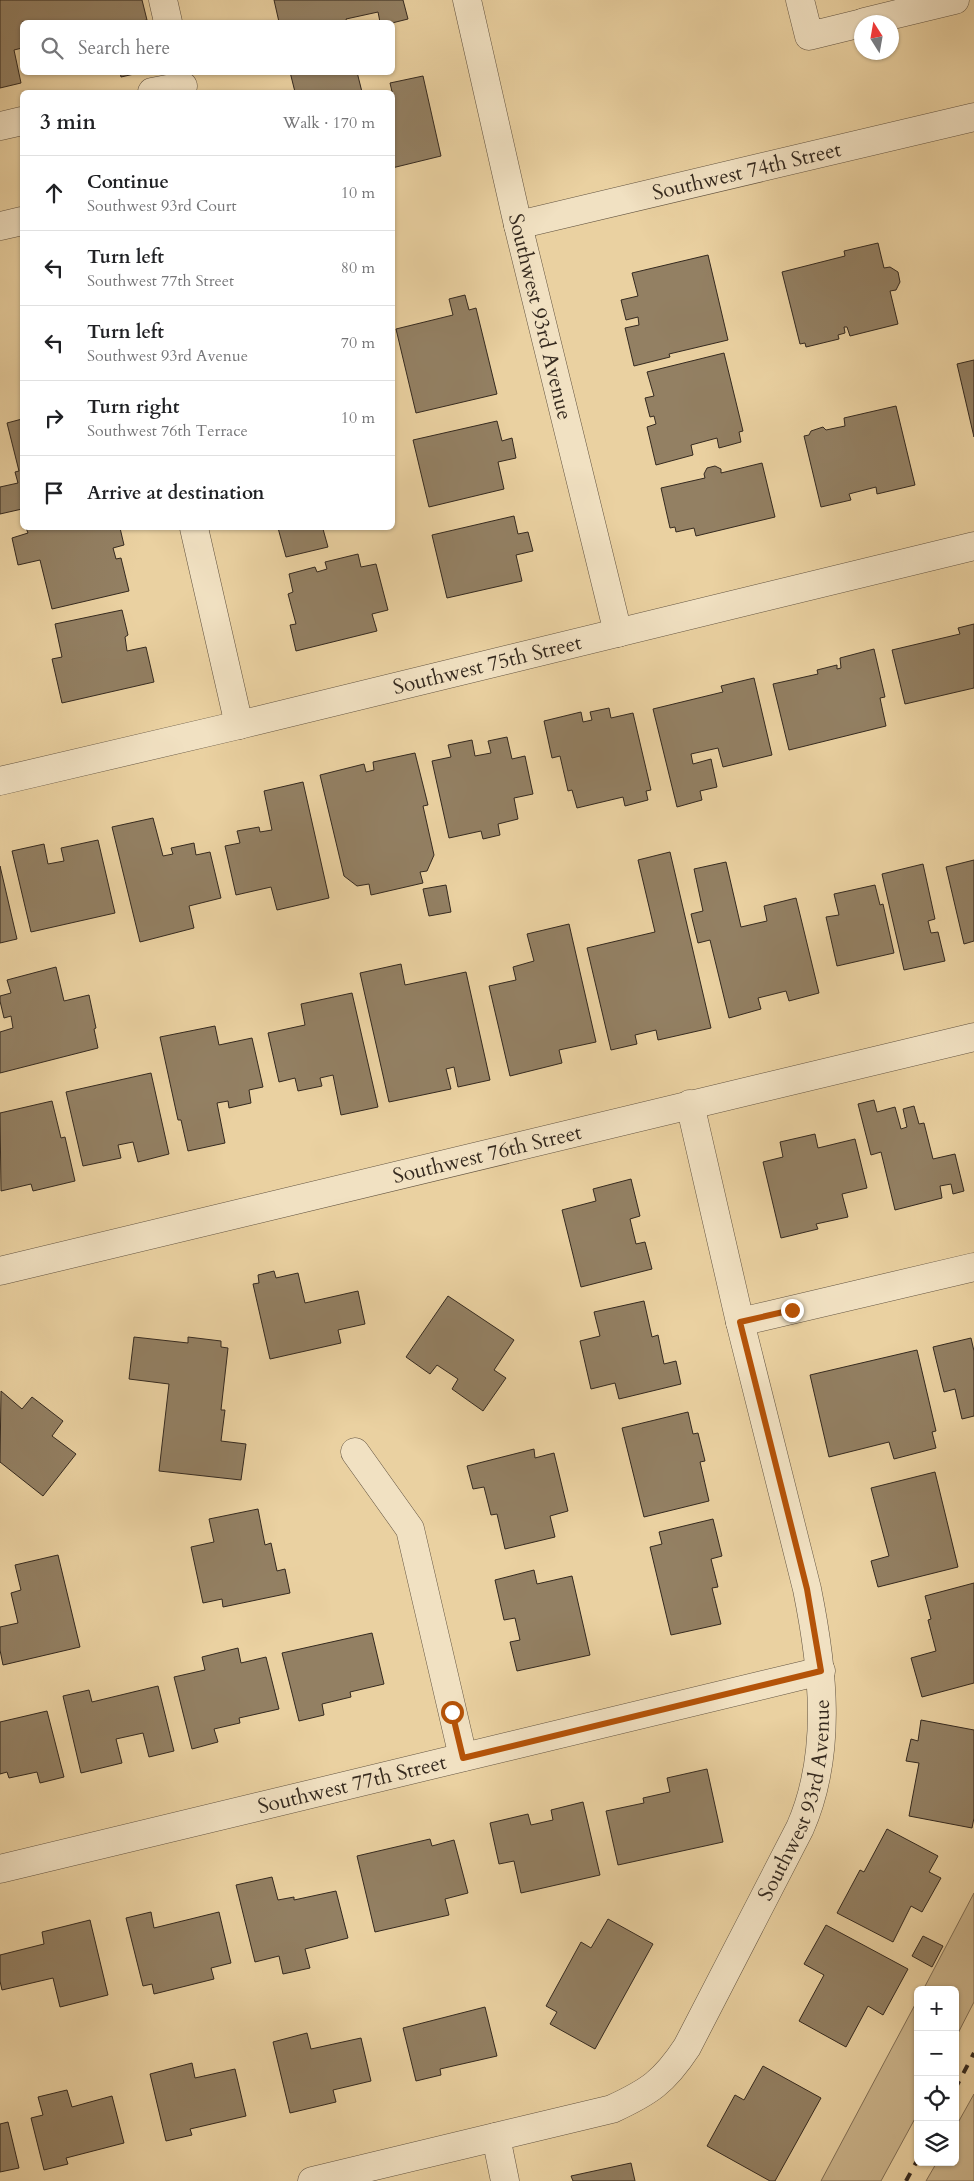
<!DOCTYPE html>
<html lang="en">
<head>
<meta charset="utf-8">
<style>
	:root { --surface:#fff; --page:#f6f6f6; --text:#202124; --muted:#757577; --line:#e0e0e0 }
	body { margin:0; font-family:Cardo,serif; background:var(--page); color:var(--text) }
	.controls { position:absolute; right:15px; bottom:15px; display:grid; overflow:hidden; border-radius:8px; box-shadow:0 1px 4px #0004 }
	.controls button { width:45px; height:45px; display:grid; place-items:center; padding:0; border:0; border-bottom:1px solid var(--line); background:var(--surface); color:var(--text); font:25px sans-serif }
	.compass { position:absolute; left:854px; top:15px; width:45px; height:45px; border-radius:50%; background:var(--surface); box-shadow:0 1px 4px #0004; rotate:349deg }
	.stop { position:absolute; width:15px; height:15px; margin:-11px; border:4px solid #b45309; border-radius:50%; background:#fff }
	.stop.end { background:#b45309; border-color:#fff; box-shadow:0 1px 5px #0008 }
	.list { margin:0; padding:0; list-style:none }
	h2 { display:flex; justify-content:space-between; align-items:center; height:65px; margin:0; padding:0 20px; font-size:21px }
	h2 small { font-size:16px; font-weight:400; color:var(--muted) }
	.list li { display:grid; grid-template-columns:32px 1fr auto; gap:15px; align-items:center; box-sizing:border-box; height:75px; padding:0 20px; border-top:1px solid var(--line) }
	.list b { display:block; font-size:19px; white-space:nowrap }
	.list p { margin:0; font-size:16px; white-space:nowrap; color:var(--muted) }
	.list em { font-size:16px; font-style:normal; color:var(--muted) }
	.icon { flex:none; width:28px; height:28px; fill:none; stroke:currentColor; stroke-width:2; stroke-linecap:round; stroke-linejoin:round }
	.map { position:relative; flex:none; width:974px; height:2181px; overflow:hidden }
	.search { position:absolute; background:var(--surface); box-shadow:0 1px 4px #0004; left:20px; top:20px; width:375px; height:55px; display:flex; align-items:center; gap:12px; box-sizing:border-box; padding:0 18px; border-radius:8px; color:var(--muted); font-size:19px }
	.panel { position:absolute; background:var(--surface); box-shadow:0 1px 4px #0004; left:20px; top:90px; width:375px; height:440px; border-radius:8px }
	.map>svg:first-child { display:block }
	.green { fill:#cbb48b; stroke:#806e55 }
	.building { fill:#938063; stroke:#34291f }
	.lines { fill:none; stroke-linecap:round; stroke-linejoin:round }
	.minor-casing { stroke:#625340; stroke-width:29 }
	.minor { stroke:#f1e1c2; stroke-width:28 }
	.rail { stroke:#34291f; stroke-width:4; stroke-dasharray:9 9; stroke-linecap:butt }
	.route { stroke:#b45309; stroke-width:6 }
	.labels { text-anchor:middle; dominant-baseline:central; stroke-width:4.5; stroke-linejoin:round; paint-order:stroke }
	.street-label { font-size:21px; fill:#34291f; stroke:#f1e1c2 }
</style>
</head>
<body>
<div class="map">
<svg width="974" height="2181" viewBox="0 0 974 2181">
	<rect width="100%" height="100%" fill="#ead1a1"/>
	<filter id="stains"><feTurbulence type="fractalNoise" baseFrequency=".004" numOctaves="4"/><feColorMatrix values="0 0 0 0 .2 0 0 0 0 .09 0 0 0 0 .02 0 0 0 .5 -.17"/></filter>
	<radialGradient id="worn" r=".72"><stop offset=".6" stop-color="#630" stop-opacity="0"/><stop offset="1" stop-color="#630" stop-opacity=".3"/></radialGradient>
	<g class="green">
		<polygon points="974,1893 974,2002 955,2039 955,1990 923,1990"/>
		<polygon points="918,1999 918,2113 881,2181 821,2181"/>
		<polygon points="974,2094 974,2181 926,2181 937,2162 955,2162 955,2128"/>
	</g>
	<g class="building">
		<polygon points="0,0 142,0 147,20 136,22 22,22 22,48 14,50 21,83 0,88"/>
		<polygon points="274,0 403,0 408,19 392,23 380,22 378,12 346,19 347,22 279,22"/>
		<polygon points="120,72 143,72 121,77"/>
		<polygon points="290,72 357,72 362,92 295,92"/>
		<polygon points="423,76 441,156 392,168 394,100 390,83"/>
		<polygon points="878,243 884,268 890,267 898,272 900,282 896,290 890,291 898,324 850,336 847,327 844,327 845,333 838,335 839,339 806,347 805,343 800,344 782,272 845,256 844,251"/>
		<polygon points="708,255 728,340 669,354 670,357 634,366 625,328 639,325 638,317 626,320 621,300 638,296 632,273"/>
		<polygon points="465,295 469,310 476,308 497,394 416,413 396,329 453,315 449,299"/>
		<polygon points="724,353 743,431 739,432 741,442 719,448 717,438 691,445 693,455 656,465 647,427 656,424 654,416 650,417 645,398 654,396 647,372"/>
		<polygon points="974,360 974,437 957,364"/>
		<polygon points="896,406 915,485 877,494 876,487 849,494 851,500 821,507 804,436 809,435 811,431 823,427 826,430 845,426 844,418"/>
		<polygon points="22,419 22,509 0,514 0,487 18,483 15,472 19,471 7,423"/>
		<polygon points="497,421 502,441 512,438 516,458 498,462 504,489 429,507 413,440"/>
		<polygon points="762,463 775,517 696,536 694,528 676,532 675,527 670,528 661,488 705,478 704,474 707,468 715,466 721,469 721,473"/>
		<polygon points="514,516 518,534 528,532 533,551 516,555 522,581 447,598 432,535"/>
		<polygon points="26,528 120,528 124,545 113,548 116,559 121,558 129,591 52,609 40,560 18,565 12,538 28,533"/>
		<polygon points="278,528 328,528 323,529 328,547 286,557"/>
		<polygon points="358,554 361,567 376,564 388,610 372,614 377,631 296,651 290,625 296,624 288,594 293,592 289,574 315,567 317,572 327,569 325,562"/>
		<polygon points="122,610 128,635 125,637 127,651 146,647 154,682 62,703 52,659 62,657 55,624"/>
		<polygon points="974,624 974,688 905,704 892,650 960,634 958,628"/>
		<polygon points="874,649 885,697 880,698 886,726 789,750 773,684 818,674 817,670 837,665 837,669 841,668 840,658"/>
		<polygon points="754,678 772,755 723,767 718,748 691,754 693,764 711,759 717,787 700,791 702,800 677,807 653,709 723,692 721,686"/>
		<polygon points="609,708 611,718 633,713 651,790 646,791 648,800 625,806 623,797 577,808 572,790 568,791 560,756 552,758 544,721 581,712 583,722 592,720 590,712"/>
		<polygon points="507,737 512,759 525,756 533,794 514,798 518,819 498,824 500,835 483,839 481,831 449,838 432,761 451,757 448,745 472,740 475,756 491,753 488,741"/>
		<polygon points="415,753 428,805 423,806 434,855 427,871 420,872 423,883 371,895 369,884 357,886 344,876 320,775 364,764 366,772 374,770 373,762"/>
		<polygon points="303,782 329,898 277,910 271,887 236,895 225,846 240,843 237,831 259,827 260,832 272,830 264,791"/>
		<polygon points="153,818 163,856 173,854 171,848 194,843 196,855 210,852 221,898 189,906 194,928 140,942 112,827"/>
		<polygon points="98,840 115,913 31,932 12,851 44,844 48,864 64,861 61,848"/>
		<polygon points="670,852 711,1028 658,1040 656,1030 635,1035 637,1044 611,1050 587,948 655,932 638,860"/>
		<polygon points="974,860 974,941 964,944 946,867"/>
		<polygon points="726,862 741,927 767,921 764,906 796,898 819,993 789,1001 786,991 758,998 761,1009 729,1018 710,940 698,943 691,914 703,911 694,869"/>
		<polygon points="923,864 935,919 928,921 931,933 938,932 945,961 904,970 882,874"/>
		<polygon points="0,866 17,939 0,943"/>
		<polygon points="446,885 451,912 429,916 423,889"/>
		<polygon points="875,885 880,905 883,904 894,953 837,966 826,917 839,915 834,894"/>
		<polygon points="569,924 596,1042 559,1050 562,1063 510,1076 489,986 516,980 513,967 534,961 527,934"/>
		<polygon points="401,964 405,985 466,972 490,1080 458,1087 454,1067 446,1069 451,1089 389,1102 360,973"/>
		<polygon points="56,967 64,1001 89,995 96,1028 94,1029 98,1048 0,1073 0,1032 13,1028 11,1016 4,1018 0,1001 0,996 11,993 7,980"/>
		<polygon points="352,993 378,1107 341,1115 333,1075 320,1078 322,1086 298,1091 295,1078 279,1082 268,1033 305,1025 301,1004"/>
		<polygon points="215,1026 219,1045 252,1038 263,1087 249,1090 251,1103 229,1108 228,1101 217,1103 225,1143 188,1151 181,1120 178,1120 160,1037"/>
		<polygon points="151,1073 169,1154 138,1162 133,1142 118,1145 121,1158 83,1166 66,1092"/>
		<polygon points="874,1100 877,1112 895,1107 901,1129 907,1127 903,1109 914,1106 919,1124 924,1123 933,1159 955,1154 964,1191 953,1194 951,1184 940,1186 942,1198 895,1210 881,1152 871,1155 858,1104"/>
		<polygon points="52,1101 61,1138 65,1137 75,1181 33,1191 31,1184 1,1191 0,1113"/>
		<polygon points="815,1134 818,1148 855,1139 867,1188 842,1194 848,1217 816,1224 818,1229 781,1238 763,1162 783,1157 780,1142"/>
		<polygon points="631,1179 640,1216 630,1219 636,1244 645,1242 652,1269 581,1287 562,1210 596,1201 593,1189"/>
		<polygon points="274,1271 276,1278 298,1273 305,1303 358,1291 365,1324 338,1330 341,1343 270,1359 253,1284 259,1283 258,1275"/>
		<polygon points="448,1296 514,1340 494,1370 506,1378 483,1411 452,1389 458,1379 437,1365 430,1374 406,1357"/>
		<polygon points="644,1301 652,1337 658,1335 664,1364 676,1361 681,1384 619,1399 615,1383 591,1389 580,1341 600,1336 594,1312"/>
		<polygon points="134,1337 188,1343 188,1337 221,1341 221,1347 228,1348 221,1410 225,1410 221,1441 246,1444 241,1480 159,1471 169,1384 129,1379"/>
		<polygon points="971,1338 974,1351 974,1416 962,1419 955,1389 944,1392 933,1347"/>
		<polygon points="917,1350 936,1431 932,1432 936,1448 894,1459 889,1442 829,1457 810,1375"/>
		<polygon points="1,1391 22,1409 32,1397 63,1421 52,1436 76,1454 43,1496 0,1462"/>
		<polygon points="688,1412 693,1434 698,1433 705,1461 700,1462 709,1501 644,1517 622,1428"/>
		<polygon points="534,1449 535,1458 554,1453 568,1511 550,1516 555,1537 505,1549 497,1514 491,1515 484,1487 473,1489 467,1466"/>
		<polygon points="935,1472 958,1567 878,1587 871,1561 889,1556 871,1488"/>
		<polygon points="258,1509 265,1545 271,1543 277,1571 285,1569 290,1593 223,1607 222,1599 203,1603 191,1547 214,1542 209,1519"/>
		<polygon points="713,1519 722,1556 711,1559 718,1587 712,1588 721,1624 671,1635 650,1547 662,1544 659,1532"/>
		<polygon points="58,1555 80,1647 3,1665 0,1650 0,1627 18,1623 11,1593 21,1590 15,1565"/>
		<polygon points="534,1570 537,1584 572,1576 590,1655 517,1671 510,1642 520,1640 515,1618 504,1620 495,1580"/>
		<polygon points="974,1583 974,1683 922,1697 911,1658 936,1651 928,1620 931,1619 925,1596"/>
		<polygon points="372,1633 384,1684 350,1692 351,1697 322,1704 324,1715 299,1721 282,1653"/>
		<polygon points="238,1648 241,1663 266,1657 279,1709 239,1718 240,1723 214,1729 218,1742 192,1749 174,1677 205,1670 202,1657"/>
		<polygon points="158,1686 174,1751 149,1757 143,1733 116,1739 122,1763 81,1773 63,1696 89,1690 92,1702"/>
		<polygon points="47,1711 64,1777 40,1783 37,1772 9,1778 7,1772 0,1774 0,1722"/>
		<polygon points="921,1720 974,1730 974,1818 972,1828 909,1816 919,1763 906,1761 911,1739 918,1741"/>
		<polygon points="707,1769 723,1842 618,1865 606,1811 644,1803 643,1798 670,1792 667,1778"/>
		<polygon points="583,1802 600,1875 521,1893 514,1861 499,1864 490,1823 528,1814 531,1825 553,1820 551,1810"/>
		<polygon points="887,1829 938,1856 929,1872 941,1878 922,1912 911,1906 893,1942 837,1913 860,1870 864,1872"/>
		<polygon points="430,1839 432,1846 454,1840 468,1893 445,1899 449,1915 375,1932 357,1856"/>
		<polygon points="272,1877 278,1900 294,1897 294,1900 336,1891 348,1938 305,1949 310,1968 283,1974 279,1956 255,1962 236,1885"/>
		<polygon points="151,1912 154,1928 219,1912 231,1963 211,1968 214,1979 154,1994 152,1984 143,1986 126,1918"/>
		<polygon points="608,1919 653,1944 595,2049 550,2024 557,2012 546,2006 581,1942 591,1948"/>
		<polygon points="90,1920 108,1995 60,2007 53,1978 2,1990 0,1981 0,1955 44,1944 42,1932"/>
		<polygon points="826,1925 908,1969 883,2015 868,2006 846,2047 799,2021 824,1975 804,1964"/>
		<polygon points="923,1936 943,1946 932,1967 912,1956"/>
		<polygon points="485,2007 497,2056 440,2069 441,2075 416,2081 403,2028"/>
		<polygon points="307,2033 311,2049 361,2038 371,2081 333,2090 336,2102 290,2113 273,2042"/>
		<polygon points="192,2063 195,2078 235,2069 246,2116 190,2129 192,2135 166,2141 150,2074"/>
		<polygon points="763,2066 821,2098 775,2181 770,2181 707,2146 735,2095 744,2100"/>
		<polygon points="67,2090 72,2107 112,2096 124,2143 66,2158 68,2164 44,2170 31,2118 43,2115 38,2097"/>
		<polygon points="8,2122 19,2168 0,2172 0,2124"/>
		<polygon points="631,2163 635,2181 573,2181 571,2176"/>
	</g>
	<g class="lines">
		<defs>
			<g id="minor">
				<polyline points="163,0 168,22"/>
				<path id="s1" d="M467 0 518 225 618 633"/>
				<polyline points="800,0 809,36 862,23"/>
				<polyline points="864,22 955,0"/>
				<polyline points="152,92 183,86"/>
				<polyline points="0,126 22,121"/>
				<path id="s2" d="M518 225 974 117"/>
				<polyline points="0,226 22,221"/>
				<polyline points="194,528 239,725"/>
				<path id="s3" d="M0 781 239 725 974 546"/>
				<path id="s4" d="M0 1271 974 1037"/>
				<polyline points="740,1322 974,1267"/>
				<polyline points="355,1452 410,1529 463,1757"/>
				<path id="s5" d="M0 1869 821 1671"/>
				<polyline points="496,2137 505,2181"/>
				<path id="s6" d="M312 2181 612 2109C649 2092 664 2082 687 2047L800 1828C833 1753 823 1668 807 1589L740 1322 690 1104"/>
			</g>
		</defs>
		<use href="#minor" class="minor-casing"/>
		<use href="#minor" class="minor"/>
		<g class="rail">
			<polyline points="955,2089 974,2053"/>
			<polyline points="906,2181 918,2159"/>
		</g>
	</g>
	<g class="lines">
		<polyline class="route" points="452,1712 463,1758 821,1671 807,1589 740,1322 792,1310"/>
	</g>
	<g class="labels">
		<g class="street-label">
			<text stroke="none"><textPath href="#s2" startOffset="235">Southwest 74th Street</textPath></text>
			<text stroke="none"><textPath href="#s1" startOffset="325">Southwest 93rd Avenue</textPath></text>
			<text stroke="none"><textPath href="#s3" startOffset="501">Southwest 75th Street</textPath></text>
			<text stroke="none"><textPath href="#s4" startOffset="501">Southwest 76th Street</textPath></text>
			<text stroke="none"><textPath href="#s5" startOffset="362">Southwest 77th Street</textPath></text>
			<text stroke="none"><textPath href="#s6" startOffset="680">Southwest 93rd Avenue</textPath></text>
		</g>
	</g>
	<rect width="100%" height="100%" filter="url(#stains)"/>
	<rect width="100%" height="100%" fill="url(#worn)"/>
</svg>
<div class="controls">
<button>+</button>
<button>−</button>
<button><svg class="icon" aria-label="locate" viewBox="0 0 24 24"><circle cx="12" cy="12" r="6"/><path d="M12 2v4M12 18v4M2 12h4M18 12h4"/></svg></button>
<button><svg class="icon" aria-label="layers" viewBox="0 0 24 24"><path d="M12 4l9 5-9 5-9-5zM3 14l9 5 9-5"/></svg></button>
</div>
<svg class="compass" viewBox="-18 -18 36 36"><path d="M0-13l5 13h-10z" fill="#e53935"/><path d="M0 13l5-13h-10z" fill="#757577"/></svg>
<div class="stop" style="left:452px;top:1712px"></div>
<div class="stop end" style="left:792px;top:1310px"></div>
<div class="search"><svg class="icon" aria-label="search" viewBox="0 0 24 24"><circle cx="10" cy="10" r="6"/><path d="M15 15l6 6"/></svg>Search here</div>
<section class="panel">
<h2>3 min<small>Walk · 170 m</small></h2>
<ul class="list">
<li><svg class="icon" aria-label="ahead" viewBox="0 0 24 24"><path d="M12 20V5M6 11l6-6 6 6"/></svg><div><b>Continue</b><p>Southwest 93rd Court</p></div><em>10 m</em></li>
<li><svg class="icon" aria-label="left" viewBox="0 0 24 24"><path d="M17 20v-9H6M10 6l-5 5 5 5"/></svg><div><b>Turn left</b><p>Southwest 77th Street</p></div><em>80 m</em></li>
<li><svg class="icon" aria-label="left" viewBox="0 0 24 24"><path d="M17 20v-9H6M10 6l-5 5 5 5"/></svg><div><b>Turn left</b><p>Southwest 93rd Avenue</p></div><em>70 m</em></li>
<li><svg class="icon" aria-label="right" viewBox="0 0 24 24"><path d="M7 20v-9h11M14 6l5 5-5 5"/></svg><div><b>Turn right</b><p>Southwest 76th Terrace</p></div><em>10 m</em></li>
<li><svg class="icon" aria-label="arrive" viewBox="0 0 24 24"><path d="M6 21V4h12l-3 4 3 4H6"/></svg><div><b>Arrive at destination</b></div></li>
</ul>
</section>
</div>
</body>
</html>
